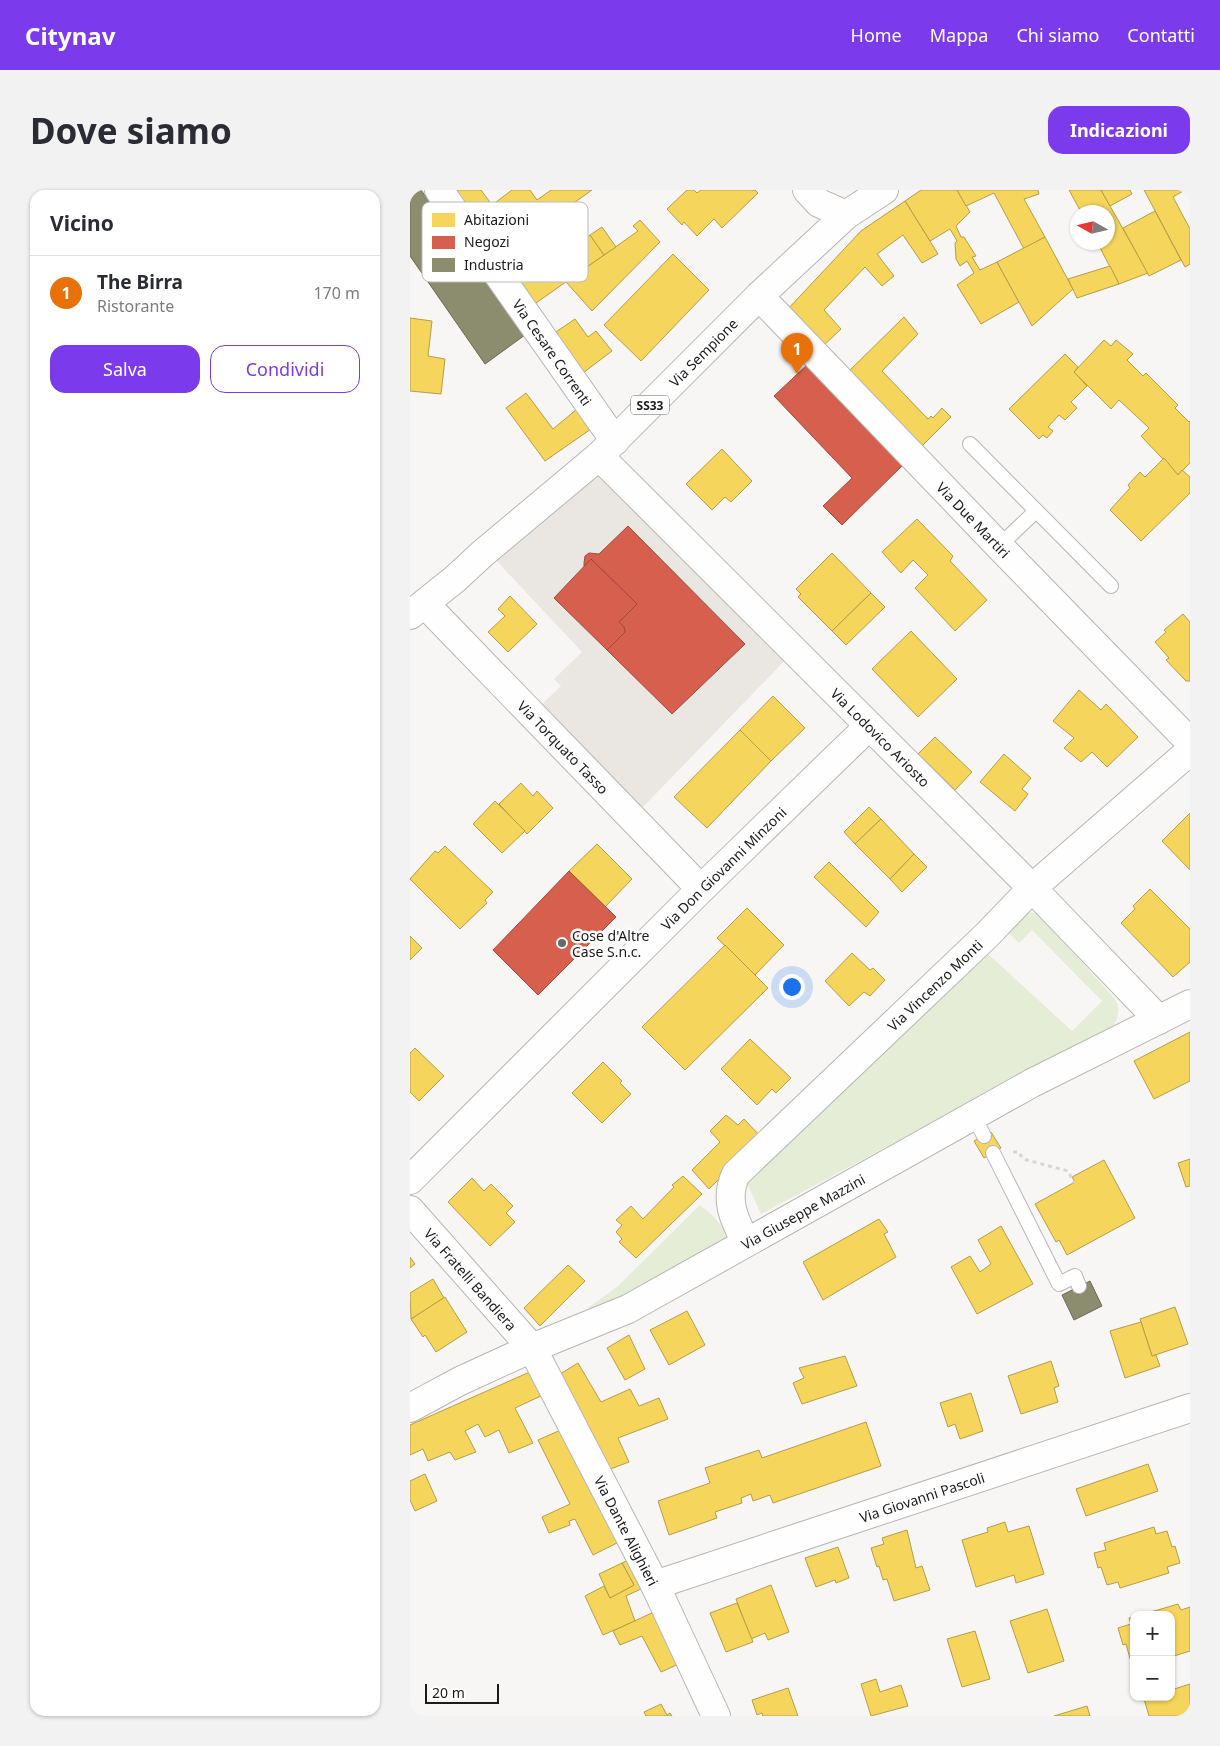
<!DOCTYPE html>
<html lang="it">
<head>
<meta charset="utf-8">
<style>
	:root { --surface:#fff; --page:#f2f2f3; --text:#2b2b33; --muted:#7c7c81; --line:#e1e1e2; --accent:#7c3aed }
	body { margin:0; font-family:"Noto Sans",sans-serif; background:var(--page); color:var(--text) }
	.controls { position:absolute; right:15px; bottom:15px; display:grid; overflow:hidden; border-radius:10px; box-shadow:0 1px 4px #0004 }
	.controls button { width:45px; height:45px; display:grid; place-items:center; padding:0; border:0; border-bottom:1px solid var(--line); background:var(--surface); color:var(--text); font:25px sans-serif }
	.compass { position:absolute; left:660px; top:15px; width:45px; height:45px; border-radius:50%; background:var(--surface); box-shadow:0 1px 4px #0004; rotate:278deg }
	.scale { position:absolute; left:15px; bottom:12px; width:74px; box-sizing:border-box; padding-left:5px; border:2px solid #1c1b1a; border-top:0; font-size:14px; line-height:18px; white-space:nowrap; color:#1c1b1a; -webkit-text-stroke:4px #fff; paint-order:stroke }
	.you { position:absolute; left:381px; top:796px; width:18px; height:18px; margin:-12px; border:4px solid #fff; border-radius:50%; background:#1a73e8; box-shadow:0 0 0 8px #1a73e833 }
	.badge { display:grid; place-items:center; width:32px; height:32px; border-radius:50%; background:var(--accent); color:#fff; font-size:16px; font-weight:700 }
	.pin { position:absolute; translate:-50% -41px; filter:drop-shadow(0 1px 2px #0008) }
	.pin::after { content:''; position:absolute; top:26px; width:18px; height:15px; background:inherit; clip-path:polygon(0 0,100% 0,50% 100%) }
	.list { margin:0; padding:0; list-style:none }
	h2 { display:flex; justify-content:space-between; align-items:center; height:65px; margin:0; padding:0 20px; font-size:21px }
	h2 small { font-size:16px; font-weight:400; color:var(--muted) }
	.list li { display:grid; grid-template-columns:32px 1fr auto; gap:15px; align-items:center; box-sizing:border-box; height:75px; padding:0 20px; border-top:1px solid var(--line) }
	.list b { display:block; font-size:19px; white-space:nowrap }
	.list p { margin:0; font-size:16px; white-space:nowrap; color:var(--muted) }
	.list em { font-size:16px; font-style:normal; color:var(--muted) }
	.actions { display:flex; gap:10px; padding:15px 20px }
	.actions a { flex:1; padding:11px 0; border:1px solid var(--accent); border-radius:15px; text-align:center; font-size:18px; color:var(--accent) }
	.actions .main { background:var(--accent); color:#fff }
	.map { position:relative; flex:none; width:780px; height:1526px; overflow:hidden; border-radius:15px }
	header { display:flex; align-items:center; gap:30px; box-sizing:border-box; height:70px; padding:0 25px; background:var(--accent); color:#fff }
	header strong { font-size:24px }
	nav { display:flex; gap:28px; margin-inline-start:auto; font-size:18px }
	.intro { display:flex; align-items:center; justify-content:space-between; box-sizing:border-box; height:120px; padding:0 30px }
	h1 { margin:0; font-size:35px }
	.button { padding:12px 22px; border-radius:15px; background:var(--accent); color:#fff; font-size:18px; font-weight:700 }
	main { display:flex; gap:30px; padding:0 30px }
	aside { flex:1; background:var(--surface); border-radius:15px; box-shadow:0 1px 4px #0004 }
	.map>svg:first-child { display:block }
	.built { fill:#eae7e3 }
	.green { fill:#e5edd6 }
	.homes { fill:#f6d55c; stroke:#b59d48 }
	.shops { fill:#d6604d; stroke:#9e4b3e }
	.industry { fill:#8c8c6e; stroke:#6a6a55 }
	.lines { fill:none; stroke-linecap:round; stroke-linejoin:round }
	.service-casing { stroke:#b7b6b5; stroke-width:16 }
	.minor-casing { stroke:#b7b6b5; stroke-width:30 }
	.primary-casing { stroke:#b7b6b5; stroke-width:30 }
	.path { stroke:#d6d6d5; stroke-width:3; stroke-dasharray:4 4; stroke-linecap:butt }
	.service { stroke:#fefefe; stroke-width:14 }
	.minor { stroke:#fefefe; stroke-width:28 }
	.primary { stroke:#fefefe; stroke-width:28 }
	.poi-dot { fill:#696867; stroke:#fff; stroke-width:2 }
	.labels { text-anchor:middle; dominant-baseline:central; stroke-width:5; stroke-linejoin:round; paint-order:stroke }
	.shield { fill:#fff; stroke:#605f5f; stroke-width:1 }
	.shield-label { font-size:12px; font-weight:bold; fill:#1c1b1a }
	.street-label { font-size:14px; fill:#1c1b1a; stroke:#fff }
	.poi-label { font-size:14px; fill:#1c1b1a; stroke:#fff; text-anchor:start }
	.key { fill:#fff; stroke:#bbbbba; stroke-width:1 }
	.key-label { font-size:14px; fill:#1c1b1a }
</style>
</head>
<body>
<header>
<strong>Citynav</strong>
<nav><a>Home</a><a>Mappa</a><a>Chi siamo</a><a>Contatti</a></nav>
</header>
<div class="intro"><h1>Dove siamo</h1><a class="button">Indicazioni</a></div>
<main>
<aside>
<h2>Vicino<small></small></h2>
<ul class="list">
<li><span class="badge" style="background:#e8710a">1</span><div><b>The Birra</b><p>Ristorante</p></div><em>170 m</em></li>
</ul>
<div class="actions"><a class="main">Salva</a><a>Condividi</a></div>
</aside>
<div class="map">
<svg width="780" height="1526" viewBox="0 0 780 1526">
	<rect width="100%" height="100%" fill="#f7f6f5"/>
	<polygon class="built" points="194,261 387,458 232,618 130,516 151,496 144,489 172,462 82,366"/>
	<g class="green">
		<path d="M621 722 628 724 705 809C710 817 709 826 704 835L351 1024 333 984 576 762 662 841 692 811 622 740 609 753 597 741 613 724Z"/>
		<path d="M290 1015C301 1024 314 1034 316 1049L213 1109 178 1122 179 1117 208 1096Z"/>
	</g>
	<g class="homes">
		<polygon points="36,0 71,0 82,15 102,0 120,0 127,10 141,0 182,0 108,53 128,79 180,45 194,65 119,118"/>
		<polygon points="277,0 284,0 287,3 291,0 345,0 348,3 312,38 304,29 287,46 274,32 272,35 257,19"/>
		<polygon points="511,0 547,0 560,22 546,36 551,47 554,47 566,66 562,67 570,80 587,72 609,112 571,134 547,95 564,83 557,71 550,76 546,69 545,53 547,51 540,39 520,51 495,11"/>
		<polygon points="547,0 628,0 629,4 614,9 635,47 614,59 584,3 556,16"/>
		<polygon points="659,0 691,0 738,83 709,94 687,52 698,52 698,22 671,22"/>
		<polygon points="691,0 720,0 722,4 700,16"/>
		<polygon points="734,0 775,0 763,7 780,39 780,74 775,77"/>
		<polygon points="495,11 528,64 512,73 493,45 467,64 484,86 472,96 455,77 414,120 431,139 411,158 377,120 451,41"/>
		<polygon points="745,21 771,70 739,86 713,38"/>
		<polygon points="230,30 250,52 182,121 156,92 228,41 223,36"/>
		<polygon points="192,37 206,57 194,65 180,45"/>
		<polygon points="635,47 663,99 622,136 587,72"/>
		<polygon points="263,64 299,100 231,171 194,135"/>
		<polygon points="700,76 709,94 667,108 658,89"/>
		<polygon points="494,127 508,144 472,181 518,229 521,226 523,228 532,218 541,227 509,259 436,184"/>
		<polygon points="0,128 22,131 18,166 35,169 31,204 0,201"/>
		<polygon points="165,129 178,147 186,141 202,161 169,186 140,146"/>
		<polygon points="694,150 701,156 706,150 723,164 717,170 733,186 736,183 768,215 765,218 779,232 780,231 780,273 768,285 731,246 739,238 709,210 701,219 664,182"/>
		<polygon points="655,164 668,177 664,182 677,196 661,212 667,218 655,230 649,225 638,237 643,241 637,248 633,245 629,249 599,219"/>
		<polygon points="116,203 143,239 167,219 181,239 135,271 96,218"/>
		<polygon points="312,259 342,291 321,312 315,307 302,320 276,294"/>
		<polygon points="754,268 768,285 772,280 780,287 780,303 731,351 700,320 720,298 718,295 730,282 735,287"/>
		<polygon points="507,329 543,366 540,371 577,410 545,441 505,398 518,385 503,370 491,383 472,362"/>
		<polygon points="422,363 461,403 422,441 388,407 391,404 386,399"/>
		<polygon points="461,403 475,417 436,455 422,441"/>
		<polygon points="100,406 127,434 98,462 78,442 95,426 88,419"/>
		<polygon points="773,424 780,432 780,491 776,491 756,470 759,468 745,452 756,442 754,440"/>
		<polygon points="501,441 547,489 508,527 462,479"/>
		<polygon points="669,500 691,520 696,514 728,547 697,577 682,562 671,572 654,558 664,548 643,531"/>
		<polygon points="363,506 395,538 361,571 330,540"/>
		<polygon points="330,540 361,571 297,638 264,607"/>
		<polygon points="525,547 562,582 545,600 508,564"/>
		<polygon points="594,564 621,588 612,599 618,604 605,621 570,592"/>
		<polygon points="111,593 123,606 127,601 143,618 117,644 89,614"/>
		<polygon points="85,611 115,641 92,663 63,634"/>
		<polygon points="459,617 471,629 445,654 434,642"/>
		<polygon points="780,623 780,680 752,651"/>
		<polygon points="471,629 504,664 480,689 445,654"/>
		<polygon points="187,654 222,689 195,717 159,681"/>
		<polygon points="35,656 83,702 75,710 77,713 50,739 0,689 25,661 28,663"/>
		<polygon points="504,664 517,677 492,702 480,689"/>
		<polygon points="419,672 469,722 456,737 404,687"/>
		<polygon points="740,699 780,739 780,772 763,787 711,733 725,719 723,716"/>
		<polygon points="337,718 374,755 345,785 307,748"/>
		<polygon points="0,746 12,758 0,770"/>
		<polygon points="315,755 358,798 275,880 232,837"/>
		<polygon points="442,763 460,780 463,778 475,790 460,806 454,802 439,816 415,791"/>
		<polygon points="780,842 780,891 744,909 724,871"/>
		<polygon points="340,849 381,888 366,903 362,899 347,915 311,879"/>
		<polygon points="5,858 34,886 9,911 0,902 0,863"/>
		<polygon points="193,872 212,891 210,893 221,904 192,933 162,903"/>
		<polygon points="316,925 328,935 334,929 351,947 299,999 282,980 310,952 300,941"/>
		<polygon points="581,942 591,958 574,968 564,951"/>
		<polygon points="780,969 780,996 776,997 768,973"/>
		<polygon points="694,970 725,1028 657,1065 649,1050 646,1052 625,1014 665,992 662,987"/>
		<polygon points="273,986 292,1004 226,1068 209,1052 212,1049 206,1042 212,1035 206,1030 221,1016 233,1029 264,997 262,995"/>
		<polygon points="62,988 74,1001 81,994 103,1016 96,1023 105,1032 80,1056 38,1012"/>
		<polygon points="469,1029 478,1042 474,1044 486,1067 413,1110 393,1072"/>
		<polygon points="591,1036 623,1094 567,1124 541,1077 560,1066 570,1082 581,1074 568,1050"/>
		<polygon points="0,1067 5,1074 0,1078"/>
		<polygon points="158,1075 175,1091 130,1136 114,1118"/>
		<polygon points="23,1089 34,1108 1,1129 0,1103"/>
		<polygon points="35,1107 57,1142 26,1162 15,1145 13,1147 1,1129"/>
		<polygon points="765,1117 778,1154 742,1166 730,1129"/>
		<polygon points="277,1121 295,1155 259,1175 240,1140"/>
		<polygon points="731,1132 742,1166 746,1165 750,1176 715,1188 700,1141"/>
		<polygon points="219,1145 235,1179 215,1190 197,1158"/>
		<polygon points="435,1166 447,1196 392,1214 383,1193 394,1188 389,1178"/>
		<polygon points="641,1171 649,1196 644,1198 648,1212 611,1224 598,1186"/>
		<polygon points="168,1173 191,1212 220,1199 229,1216 249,1208 258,1229 208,1248 219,1272 195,1281 147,1186"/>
		<polygon points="122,1181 133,1205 105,1218 123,1253 99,1263 89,1240 75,1247 68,1234 55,1241 66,1262 45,1270 40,1262 18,1271 13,1259 0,1265 0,1235"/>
		<polygon points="561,1203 573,1241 550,1249 545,1234 538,1237 530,1213"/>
		<polygon points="456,1232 471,1276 363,1313 360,1305 343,1311 341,1304 331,1308 332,1313 305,1322 307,1328 259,1345 248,1311 300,1293 295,1278 349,1260 352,1268"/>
		<polygon points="153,1239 209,1352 183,1365 165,1329 159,1331 160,1335 139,1343 132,1327 160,1314 128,1250"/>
		<polygon points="738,1274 748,1301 676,1326 666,1299"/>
		<polygon points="15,1284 27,1311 5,1321 0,1310 0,1291"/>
		<polygon points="595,1332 598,1342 619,1336 634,1384 606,1393 604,1385 566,1397 552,1350 578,1342 577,1338"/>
		<polygon points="744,1337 746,1344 757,1341 762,1357 765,1356 770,1373 757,1377 759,1383 710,1398 708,1392 697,1395 691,1377 688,1378 684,1363 696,1360 694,1353"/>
		<polygon points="497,1340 506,1378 512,1376 520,1400 484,1411 477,1389 473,1390 469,1376 467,1377 461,1358 474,1354 472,1348"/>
		<polygon points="428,1357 439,1388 426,1393 425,1390 406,1397 395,1368"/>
		<polygon points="220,1369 233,1398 216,1406 225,1431 193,1445 175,1406 194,1396 200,1408 224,1395 212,1373"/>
		<polygon points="212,1373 224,1395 200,1408 189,1384"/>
		<polygon points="361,1395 379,1442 358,1450 355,1443 341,1449 326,1409"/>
		<polygon points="327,1413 343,1452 316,1462 300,1423"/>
		<polygon points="768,1414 771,1420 780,1417 780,1461 761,1467 761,1425 731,1425"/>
		<polygon points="637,1419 654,1471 618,1483 600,1431"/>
		<polygon points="246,1421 271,1473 251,1482 232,1446 210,1455 203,1441"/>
		<polygon points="724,1427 724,1471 721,1472 716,1454 713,1455 708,1438 721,1434 719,1428"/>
		<polygon points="565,1441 580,1489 552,1497 537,1449"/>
		<polygon points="466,1489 470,1502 491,1495 498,1516 461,1526 451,1494"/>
		<polygon points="780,1494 780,1526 739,1526 734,1509 761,1507 761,1500"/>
		<polygon points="378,1498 388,1526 353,1526 352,1523 347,1525 342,1510"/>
		<polygon points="251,1514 257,1525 260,1523 262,1526 236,1526 234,1522"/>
		<polygon points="677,1516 680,1526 644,1526"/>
	</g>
	<g class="shops">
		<polygon points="400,172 497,271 432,335 413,316 442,288 364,206"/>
		<polygon points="218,336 335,454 262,524 197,460 215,442 214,437 209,432 227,414 181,369 174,376 174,373 175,366 179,363 189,364"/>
		<polygon points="181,369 227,414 209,432 214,437 215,442 197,460 144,408"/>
		<polygon points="159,681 206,727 128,805 83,760"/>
	</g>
	<g class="industry">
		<polygon points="0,0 11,0 115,145 75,174 0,66"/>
		<polygon points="680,1091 692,1116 664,1130 652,1105"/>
	</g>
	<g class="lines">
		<defs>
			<g id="service">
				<polyline points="560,254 701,396"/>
				<polyline points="589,356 626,321"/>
				<polyline points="564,926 574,946"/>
				<polyline points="583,963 649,1094 665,1086 669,1096"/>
			</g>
			<g id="minor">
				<path id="s1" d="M29 0 205 251"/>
				<polyline points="397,0 409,13 436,25"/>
				<path id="s2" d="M349 106 589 356 780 552"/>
				<path id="s3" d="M189 266 622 698 749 830"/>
				<path id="s4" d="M15 414 291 699"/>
				<path id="s5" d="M0 990 291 699 459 536"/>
				<path id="s6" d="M0 1020 122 1158 245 1395 306 1526"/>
				<path id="s7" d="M336 1052C324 1030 314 1009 326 984L577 745 622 698 780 561"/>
				<path id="s8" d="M0 1218 50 1191 122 1158 218 1119 622 893 780 814"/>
				<path id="s9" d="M245 1395 780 1218"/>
			</g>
			<g id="primary">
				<path id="s10" d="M0 425 45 389 72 364 189 266 349 106 436 25 474 0"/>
			</g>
		</defs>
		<use href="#service" class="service-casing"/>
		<use href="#minor" class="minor-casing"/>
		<use href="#primary" class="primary-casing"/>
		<polyline class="path" points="603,962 609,962 613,969 658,981 664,993"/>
		<use href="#service" class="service"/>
		<use href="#minor" class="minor"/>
		<use href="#primary" class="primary"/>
	</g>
	<circle class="poi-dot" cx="152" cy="753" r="5"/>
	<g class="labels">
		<rect class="shield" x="221" y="205.5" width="38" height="19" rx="4"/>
		<g class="shield-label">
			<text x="240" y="215">SS33</text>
		</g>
		<g class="street-label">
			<text stroke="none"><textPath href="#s1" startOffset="198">Via Cesare Correnti</textPath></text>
			<text stroke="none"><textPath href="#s10" startOffset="394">Via Sempione</textPath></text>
			<text stroke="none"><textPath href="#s2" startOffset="310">Via Due Martiri</textPath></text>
			<text stroke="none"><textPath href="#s3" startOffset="398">Via Lodovico Ariosto</textPath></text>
			<text stroke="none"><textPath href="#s4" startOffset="199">Via Torquato Tasso</textPath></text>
			<text stroke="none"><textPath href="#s5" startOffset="442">Via Don Giovanni Minzoni</textPath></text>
			<text stroke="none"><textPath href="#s7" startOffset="346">Via Vincenzo Monti</textPath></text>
			<text stroke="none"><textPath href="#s8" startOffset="440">Via Giuseppe Mazzini</textPath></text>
			<text stroke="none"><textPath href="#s6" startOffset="92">Via Fratelli Bandiera</textPath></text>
			<text stroke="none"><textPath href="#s9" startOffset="281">Via Giovanni Pascoli</textPath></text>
			<text stroke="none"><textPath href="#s6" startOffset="390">Via Dante Alighieri</textPath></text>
		</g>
		<g class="poi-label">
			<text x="162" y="745">Cose d'Altre<tspan x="162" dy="16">Case S.n.c.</tspan></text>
		</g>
	</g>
	<rect x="12" y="12" width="166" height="80" rx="8" class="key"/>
	<rect x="22" y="23" width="23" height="14" fill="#f6d55c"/>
	<rect x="22" y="46" width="23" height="13" fill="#d6604d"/>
	<rect x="22" y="68" width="23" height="14" fill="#8c8c6e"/>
	<g class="key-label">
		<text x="54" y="35">Abitazioni</text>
		<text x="54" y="57">Negozi</text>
		<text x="54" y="80">Industria</text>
	</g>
</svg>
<div class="controls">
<button>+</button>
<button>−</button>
</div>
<svg class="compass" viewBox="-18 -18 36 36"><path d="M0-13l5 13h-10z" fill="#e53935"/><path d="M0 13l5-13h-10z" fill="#7c7c81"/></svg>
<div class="scale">20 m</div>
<div class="you"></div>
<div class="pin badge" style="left:387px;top:184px;background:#e8710a">1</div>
</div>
</main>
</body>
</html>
